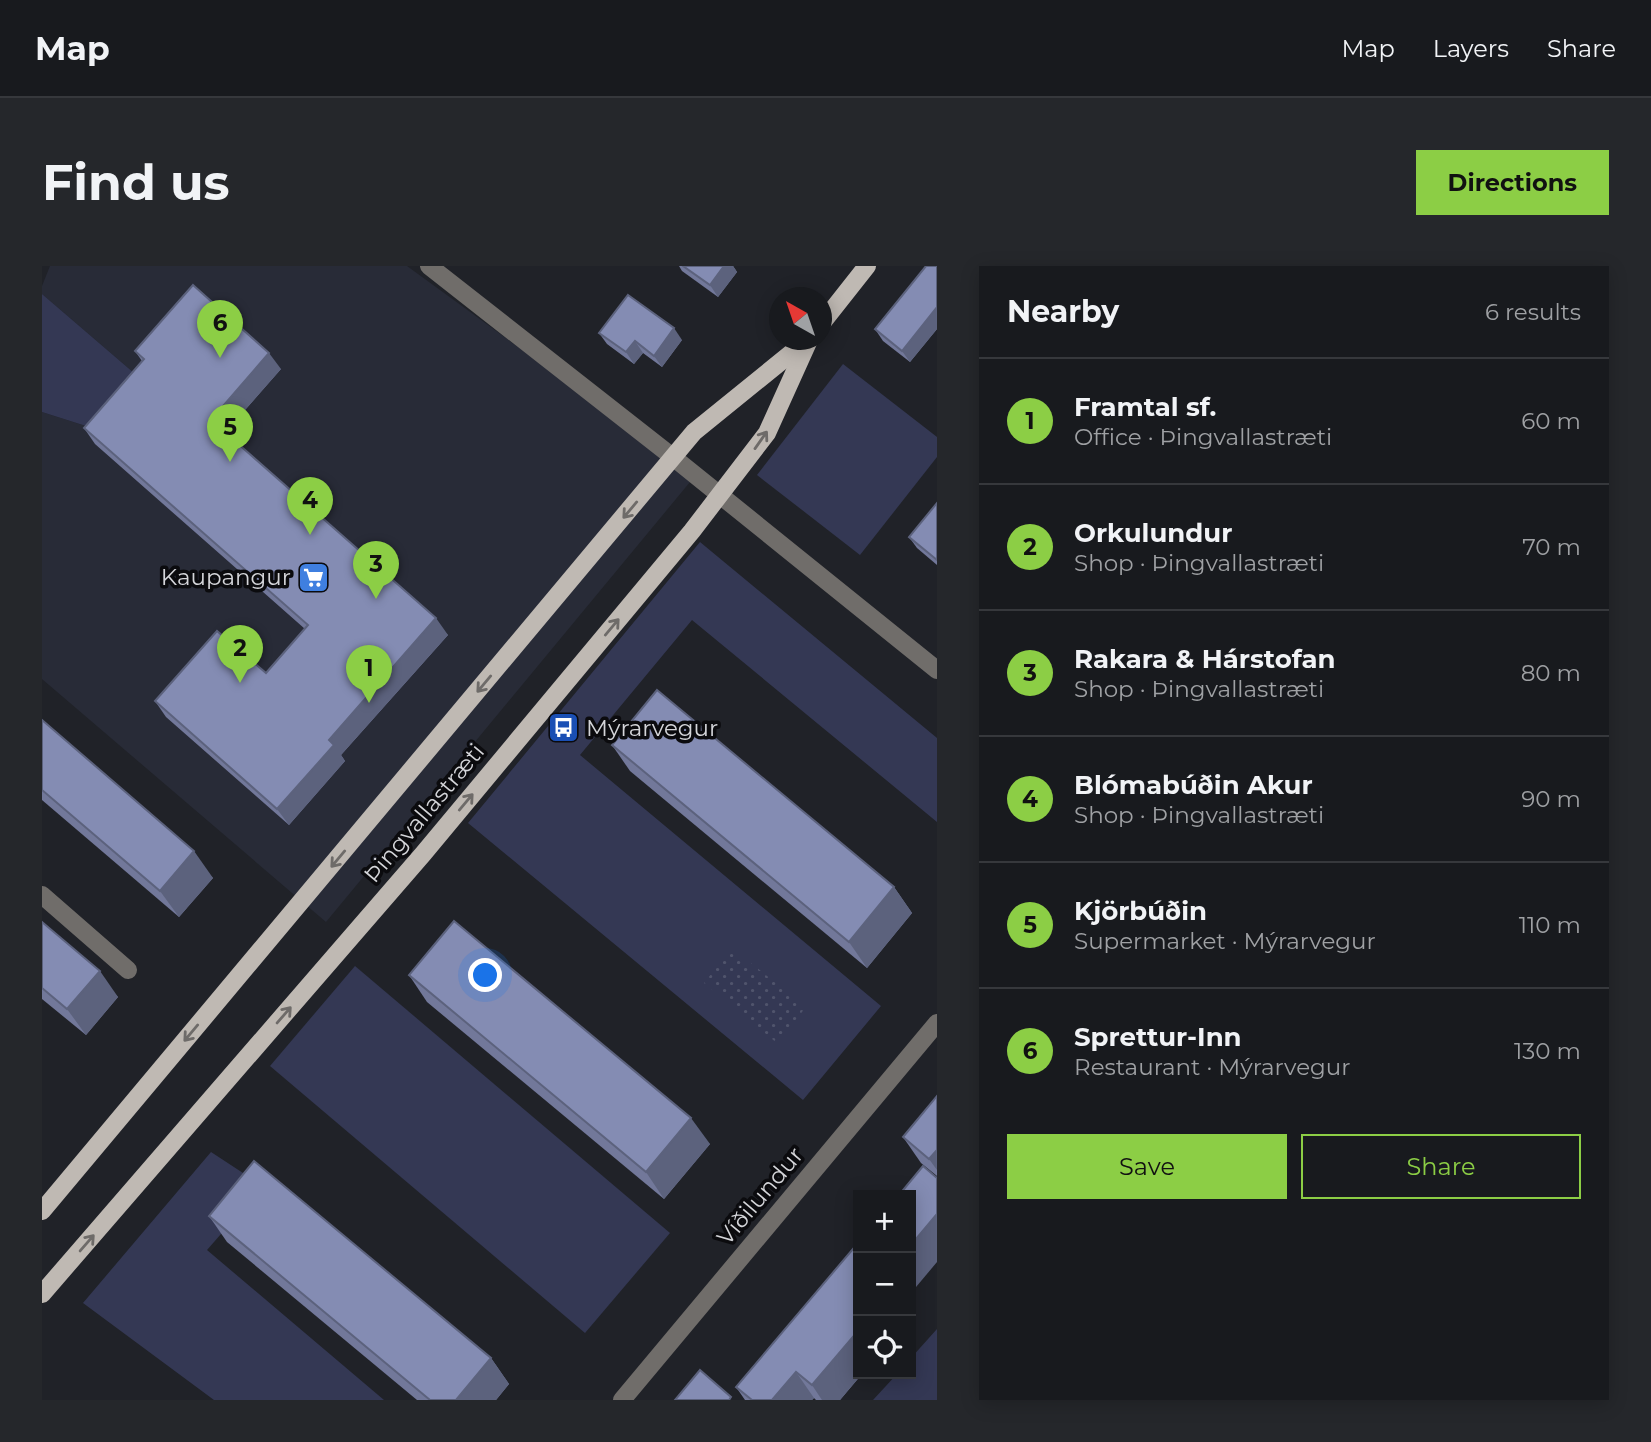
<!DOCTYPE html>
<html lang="en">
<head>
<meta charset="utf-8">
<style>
	:root { --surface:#181a1e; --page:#25272b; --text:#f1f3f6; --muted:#9fa1a4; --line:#36383c; --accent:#8cce45 }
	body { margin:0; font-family:Montserrat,sans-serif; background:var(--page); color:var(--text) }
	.controls { position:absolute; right:21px; bottom:21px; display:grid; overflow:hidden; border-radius:0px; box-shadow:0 4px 18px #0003 }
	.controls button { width:63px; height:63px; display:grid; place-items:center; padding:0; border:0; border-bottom:2px solid var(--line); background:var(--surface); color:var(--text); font:35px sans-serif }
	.compass { position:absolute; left:727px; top:21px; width:63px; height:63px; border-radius:50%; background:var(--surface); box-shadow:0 4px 18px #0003; rotate:320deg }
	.you { position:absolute; left:444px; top:710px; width:24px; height:24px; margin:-18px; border:5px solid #fff; border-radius:50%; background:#1a73e8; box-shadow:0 0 0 10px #1a73e833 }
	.badge { display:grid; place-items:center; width:46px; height:46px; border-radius:50%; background:var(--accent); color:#111; font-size:23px; font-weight:700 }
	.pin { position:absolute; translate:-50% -58px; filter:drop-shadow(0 2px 4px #0008) }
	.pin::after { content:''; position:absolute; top:37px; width:24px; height:21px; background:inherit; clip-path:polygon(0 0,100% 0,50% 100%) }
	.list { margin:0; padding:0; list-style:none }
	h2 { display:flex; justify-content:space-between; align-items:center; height:91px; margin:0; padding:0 28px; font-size:30px }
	h2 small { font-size:23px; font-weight:400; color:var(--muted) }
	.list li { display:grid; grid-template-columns:46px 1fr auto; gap:21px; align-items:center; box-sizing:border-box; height:126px; padding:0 28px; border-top:2px solid var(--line) }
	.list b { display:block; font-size:26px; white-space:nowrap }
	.list p { margin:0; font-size:23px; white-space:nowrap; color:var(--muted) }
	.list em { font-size:23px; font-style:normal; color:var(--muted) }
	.actions { display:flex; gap:14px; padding:21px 28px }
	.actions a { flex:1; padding:16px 0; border:2px solid var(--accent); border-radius:0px; text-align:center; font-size:24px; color:var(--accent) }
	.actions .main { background:var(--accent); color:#111 }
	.icon { flex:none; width:38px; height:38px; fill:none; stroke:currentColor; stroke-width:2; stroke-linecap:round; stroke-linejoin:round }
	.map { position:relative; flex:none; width:895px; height:1134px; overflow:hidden; border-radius:0px }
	header { display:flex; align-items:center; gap:42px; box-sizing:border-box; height:98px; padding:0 35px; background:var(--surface); border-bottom:2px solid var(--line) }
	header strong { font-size:33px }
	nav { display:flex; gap:38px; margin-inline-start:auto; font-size:24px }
	.intro { display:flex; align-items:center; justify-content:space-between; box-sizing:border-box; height:168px; padding:0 42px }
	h1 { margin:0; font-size:49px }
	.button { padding:18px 32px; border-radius:0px; background:var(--accent); color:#111; font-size:24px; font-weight:700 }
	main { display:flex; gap:42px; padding:0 42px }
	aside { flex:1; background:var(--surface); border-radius:0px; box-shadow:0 4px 18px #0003 }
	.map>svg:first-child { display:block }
	.built { fill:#282b37 }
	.grass { fill:#343854 }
	.park { fill:url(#park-dots) }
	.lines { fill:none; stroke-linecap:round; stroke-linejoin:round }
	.minor { stroke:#706d6a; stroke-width:18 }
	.major { stroke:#bfb9b3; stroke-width:18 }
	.wall { fill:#72789a }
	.shaded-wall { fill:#5c627d }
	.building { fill:#848cb3; stroke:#5c627d; stroke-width:2 }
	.oneway { stroke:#6e6b69 }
	.labels { text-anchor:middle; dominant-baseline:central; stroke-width:7; stroke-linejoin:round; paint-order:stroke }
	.poi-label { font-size:23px; fill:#d4d5d9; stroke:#0b0b0e; text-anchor:end }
	.street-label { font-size:23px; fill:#d4d5d9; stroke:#0b0b0e }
</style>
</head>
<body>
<header>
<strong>Map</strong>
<nav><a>Map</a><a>Layers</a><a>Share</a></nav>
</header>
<div class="intro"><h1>Find us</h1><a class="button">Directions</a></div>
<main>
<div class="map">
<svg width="895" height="1134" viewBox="0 0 895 1134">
	<defs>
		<pattern id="park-dots" width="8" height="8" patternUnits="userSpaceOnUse" patternTransform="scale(1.75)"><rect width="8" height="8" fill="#343854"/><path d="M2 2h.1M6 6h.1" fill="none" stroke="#50546c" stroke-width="1.8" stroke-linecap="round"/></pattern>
	</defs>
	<rect width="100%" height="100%" fill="#202228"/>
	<polygon class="built" points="8,0 365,0 653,210 284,656 0,413 0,146 44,160 92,107 0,28 0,20"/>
	<g class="grass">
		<polygon points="0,28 92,107 44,160 0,146"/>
		<polygon points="801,98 895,171 895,191 818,289 715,209"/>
		<polygon points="658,276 895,472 895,556 650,354 538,489 839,740 761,834 426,557"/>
		<polygon points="313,700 628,967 543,1067 228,800"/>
		<polygon points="169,886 221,920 165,984 342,1134 172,1134 41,1037"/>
		<polygon points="895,1063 895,1134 831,1134 855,1108 869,1108 869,1092"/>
	</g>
	<polygon class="park" points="690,682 764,741 735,777 662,717"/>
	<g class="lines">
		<g class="minor">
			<polyline points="387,0 632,192 895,404"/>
			<polyline points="0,629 86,704"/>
			<polyline points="580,1134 895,757"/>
		</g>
		<g class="major">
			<polyline points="780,57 825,0"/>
			<polyline points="0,945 652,166 763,76"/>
			<polyline points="0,1028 381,588 650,265 725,167 767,74"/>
		</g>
	</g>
	<g class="wall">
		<polygon points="637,0 691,0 695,6 676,31 640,5"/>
		<polygon points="895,0 895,63 868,96 841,75 833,63"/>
		<polygon points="557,67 640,74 620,101 601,87 592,98 565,78"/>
		<polygon points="93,85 239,103 183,167 406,369 299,489 303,495 247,559 124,451 113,435 224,407 263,363 53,178 42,162 100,95"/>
		<polygon points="895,237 895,299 875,282 867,271"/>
		<polygon points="0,454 171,612 137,651 0,534"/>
		<polygon points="570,479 852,621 870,647 825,702 588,505"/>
		<polygon points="0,656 76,731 44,769 0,733"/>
		<polygon points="367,709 668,878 622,933 385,736"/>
		<polygon points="895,830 895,910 879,897 861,871"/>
		<polygon points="167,950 449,1092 467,1118 454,1134 375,1134 185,976"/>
		<polygon points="816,977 816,1108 820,1108 798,1134 774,1134 772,1132 770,1134 703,1134 694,1121"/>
	</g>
	<g class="shaded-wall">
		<polygon points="682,0 691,0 695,6 676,31 668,19"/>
		<polygon points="895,41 895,63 868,96 860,85"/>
		<polygon points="632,62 640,74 620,101 612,90"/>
		<polygon points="593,75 601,87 592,98 584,86"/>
		<polygon points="227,87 239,103 180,170 169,154"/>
		<polygon points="394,352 406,369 299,489 303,495 247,559 235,543 287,474"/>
		<polygon points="152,585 171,612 137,651 118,625"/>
		<polygon points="852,621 870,647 825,702 807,676"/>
		<polygon points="58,705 76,731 44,769 25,743"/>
		<polygon points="649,852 668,878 622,933 604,906"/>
		<polygon points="895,884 895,904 887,893"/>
		<polygon points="895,948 895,996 869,1027 869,979"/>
		<polygon points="816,1065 816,1108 820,1108 798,1134 780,1134 770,1119"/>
		<polygon points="449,1092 467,1118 454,1134 414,1134"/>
		<polygon points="754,1106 772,1132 770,1134 730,1134"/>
	</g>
	<g class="building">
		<polygon points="641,0 682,0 668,19"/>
		<polygon points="884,0 895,0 895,41 860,85 833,63"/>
		<polygon points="151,19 227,87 169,154 394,352 287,474 292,479 235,543 113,435 175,365 224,407 266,359 42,162 102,93 93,85"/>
		<polygon points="586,29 632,62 612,90 593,75 584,86 557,67"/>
		<polygon points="895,237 895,294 867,271"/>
		<polygon points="615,424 852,621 807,676 570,479"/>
		<polygon points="0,454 152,585 118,625 0,524"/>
		<polygon points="412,655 649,852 604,906 367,709"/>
		<polygon points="0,656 58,705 25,743 0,722"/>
		<polygon points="895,830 895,884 887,893 861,871"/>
		<polygon points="212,895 449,1092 414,1134 388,1134 167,950"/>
		<polygon points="881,900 895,912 895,948 869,979 869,929 857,929"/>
		<polygon points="816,977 816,1065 770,1119 754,1106 730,1134 710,1134 694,1121"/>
		<polygon points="658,1104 689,1131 687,1134 633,1134"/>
	</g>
	<defs><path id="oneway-shaft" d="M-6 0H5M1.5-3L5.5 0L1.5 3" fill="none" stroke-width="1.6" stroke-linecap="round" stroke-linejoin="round" transform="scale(1.75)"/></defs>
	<g class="oneway">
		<use href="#oneway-shaft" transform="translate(719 174) rotate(-55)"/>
		<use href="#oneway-shaft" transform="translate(588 244) rotate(130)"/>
		<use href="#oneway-shaft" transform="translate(570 361) rotate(-50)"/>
		<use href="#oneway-shaft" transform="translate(442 418) rotate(130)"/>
		<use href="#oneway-shaft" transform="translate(424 536) rotate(-50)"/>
		<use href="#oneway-shaft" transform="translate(296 593) rotate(130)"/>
		<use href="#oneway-shaft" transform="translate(242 749) rotate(-49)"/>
		<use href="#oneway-shaft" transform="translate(149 767) rotate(130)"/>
		<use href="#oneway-shaft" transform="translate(45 977) rotate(-49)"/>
	</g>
	<defs>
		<symbol id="supermarket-square" viewBox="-11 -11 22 22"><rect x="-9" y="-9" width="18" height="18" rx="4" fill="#3f7fe0" stroke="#0b0b0e"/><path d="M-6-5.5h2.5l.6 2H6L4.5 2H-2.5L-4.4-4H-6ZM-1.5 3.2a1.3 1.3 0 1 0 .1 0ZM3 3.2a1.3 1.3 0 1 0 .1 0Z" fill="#fff"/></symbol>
		<symbol id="bus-square" viewBox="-11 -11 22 22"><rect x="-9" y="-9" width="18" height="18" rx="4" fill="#1a4fb4" stroke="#0b0b0e"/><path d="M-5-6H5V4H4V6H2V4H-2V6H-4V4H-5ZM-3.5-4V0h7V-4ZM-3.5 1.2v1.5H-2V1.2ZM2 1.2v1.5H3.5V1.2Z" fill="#fff"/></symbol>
	</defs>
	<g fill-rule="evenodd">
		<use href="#supermarket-square" x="254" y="294" width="35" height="35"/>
		<use href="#bus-square" x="504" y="444" width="35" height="35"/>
	</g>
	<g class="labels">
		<g class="poi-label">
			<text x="249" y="311">Kaupangur</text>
			<text x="544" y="462" text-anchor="start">Mýrarvegur</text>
		</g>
		<g class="street-label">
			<text transform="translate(382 547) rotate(-50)">Þingvallastræti</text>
			<text transform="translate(718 930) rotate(-50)">Víðilundur</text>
		</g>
	</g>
</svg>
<div class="controls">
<button>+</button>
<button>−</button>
<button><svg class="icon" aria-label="locate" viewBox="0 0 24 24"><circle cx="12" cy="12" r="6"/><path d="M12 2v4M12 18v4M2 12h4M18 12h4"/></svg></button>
</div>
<svg class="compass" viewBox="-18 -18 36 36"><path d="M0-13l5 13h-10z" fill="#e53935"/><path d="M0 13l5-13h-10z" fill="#9fa1a4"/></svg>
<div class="you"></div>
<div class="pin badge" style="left:327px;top:437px">1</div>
<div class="pin badge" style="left:198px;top:417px">2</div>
<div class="pin badge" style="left:334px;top:333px">3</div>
<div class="pin badge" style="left:268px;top:269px">4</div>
<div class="pin badge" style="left:188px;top:196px">5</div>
<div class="pin badge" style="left:178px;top:92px">6</div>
</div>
<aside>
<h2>Nearby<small>6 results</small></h2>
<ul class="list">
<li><span class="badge">1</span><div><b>Framtal sf.</b><p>Office · Þingvallastræti</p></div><em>60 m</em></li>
<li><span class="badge">2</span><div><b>Orkulundur</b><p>Shop · Þingvallastræti</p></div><em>70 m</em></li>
<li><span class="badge">3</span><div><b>Rakara &amp; Hárstofan</b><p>Shop · Þingvallastræti</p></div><em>80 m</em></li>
<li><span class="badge">4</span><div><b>Blómabúðin Akur</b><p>Shop · Þingvallastræti</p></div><em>90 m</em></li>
<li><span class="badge">5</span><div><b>Kjörbúðin</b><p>Supermarket · Mýrarvegur</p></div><em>110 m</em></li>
<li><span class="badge">6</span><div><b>Sprettur-Inn</b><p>Restaurant · Mýrarvegur</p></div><em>130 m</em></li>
</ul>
<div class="actions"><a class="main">Save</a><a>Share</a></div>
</aside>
</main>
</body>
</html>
